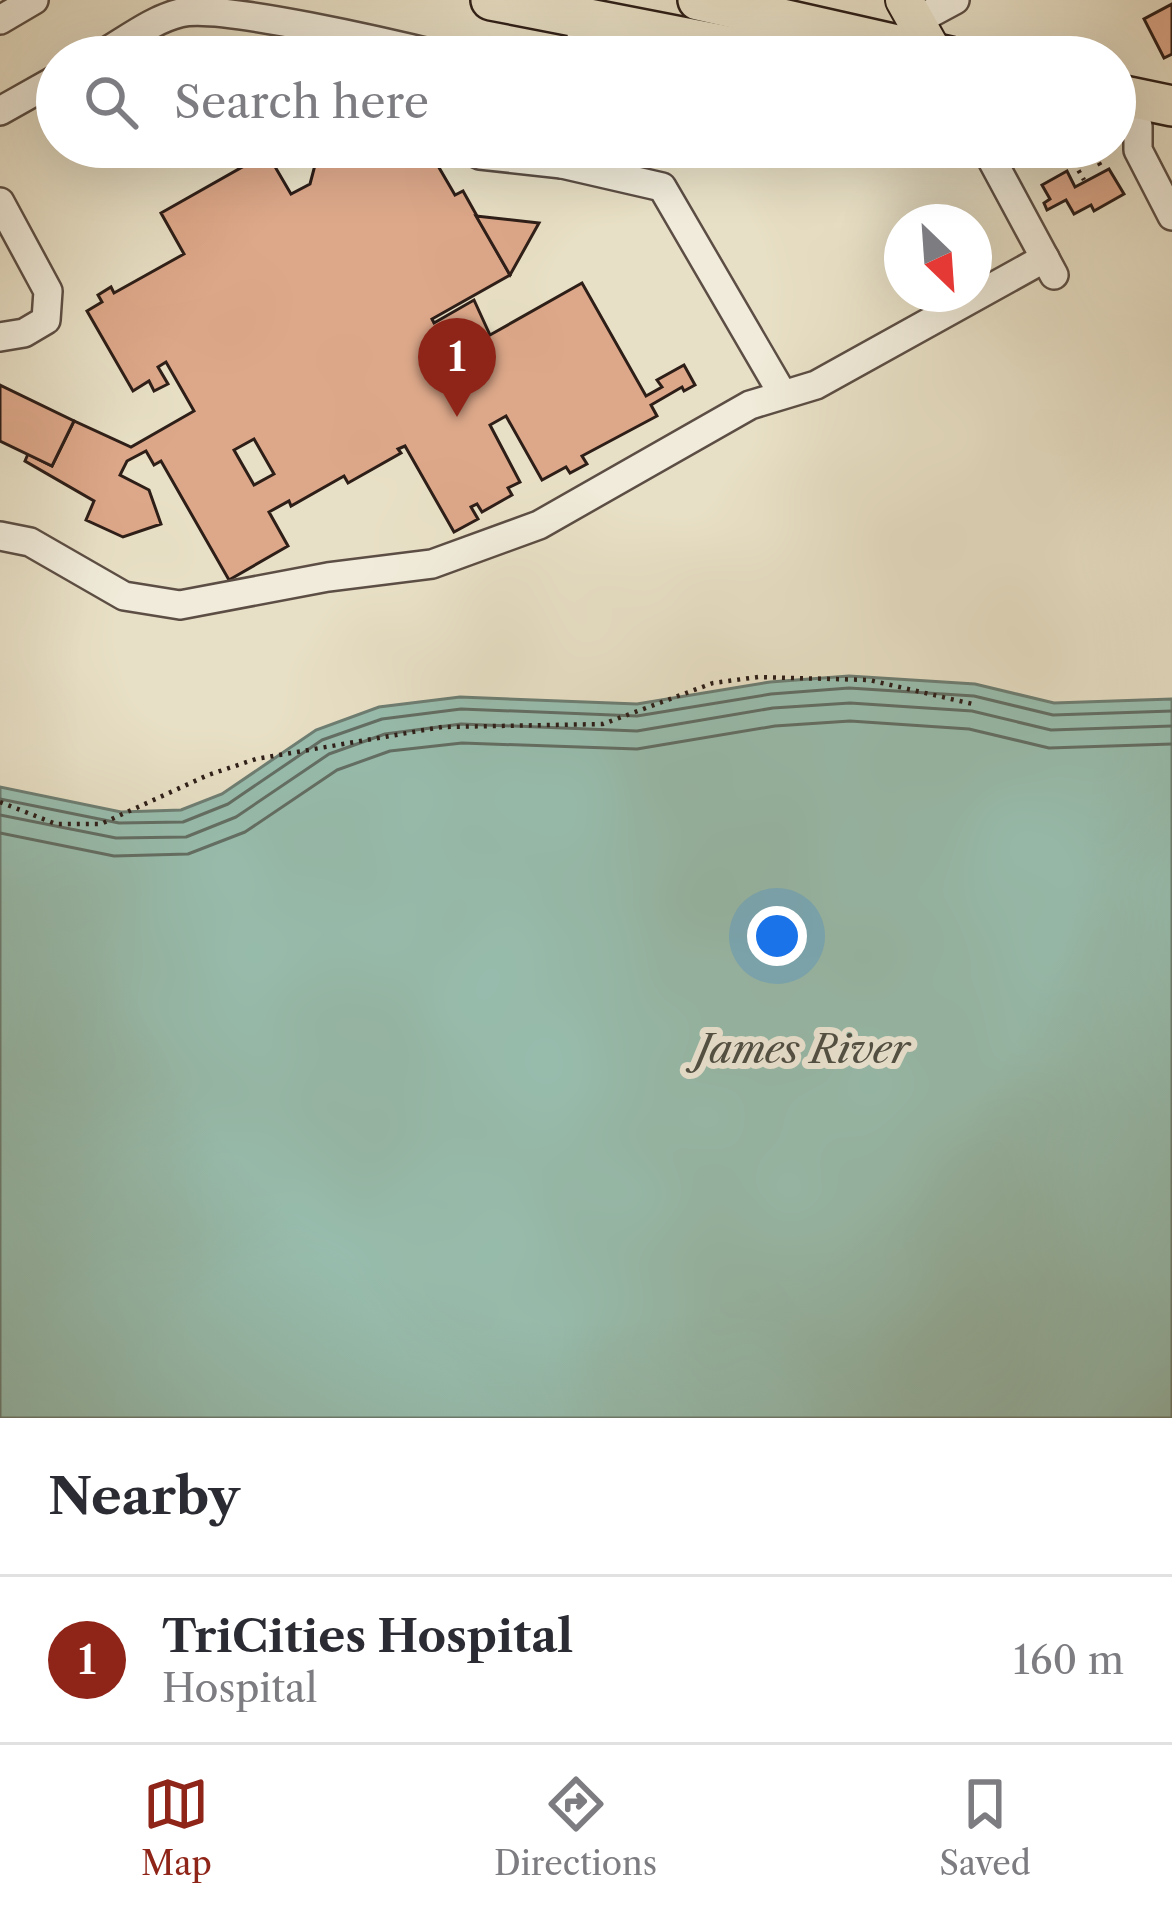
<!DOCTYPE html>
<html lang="en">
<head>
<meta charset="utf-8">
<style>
	:root { --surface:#fff; --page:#f7f7f7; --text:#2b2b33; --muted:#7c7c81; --line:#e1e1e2; --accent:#8f2418 }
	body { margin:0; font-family:"Libre Caslon Text",serif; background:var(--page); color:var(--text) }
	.compass { position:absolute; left:884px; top:204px; width:108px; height:108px; border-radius:50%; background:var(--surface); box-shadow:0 12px 48px #0002; rotate:155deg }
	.you { position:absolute; left:777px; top:936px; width:42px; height:42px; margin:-30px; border:9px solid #fff; border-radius:50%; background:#1a73e8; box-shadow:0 0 0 18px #1a73e833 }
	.badge { display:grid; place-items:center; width:78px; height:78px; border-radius:50%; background:var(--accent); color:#fff; font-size:39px; font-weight:700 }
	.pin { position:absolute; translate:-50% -99px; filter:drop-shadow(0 3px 6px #0008) }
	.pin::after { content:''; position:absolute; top:63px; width:42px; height:36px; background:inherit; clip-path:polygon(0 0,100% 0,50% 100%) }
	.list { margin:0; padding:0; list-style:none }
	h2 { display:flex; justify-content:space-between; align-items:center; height:156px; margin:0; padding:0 48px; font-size:51px }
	h2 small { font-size:39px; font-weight:400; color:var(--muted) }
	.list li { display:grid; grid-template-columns:78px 1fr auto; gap:36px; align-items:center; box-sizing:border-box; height:168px; padding:0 48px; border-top:3px solid var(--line) }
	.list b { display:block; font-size:45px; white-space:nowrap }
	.list p { margin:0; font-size:39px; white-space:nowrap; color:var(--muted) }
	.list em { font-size:39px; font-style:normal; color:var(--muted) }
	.icon { flex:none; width:66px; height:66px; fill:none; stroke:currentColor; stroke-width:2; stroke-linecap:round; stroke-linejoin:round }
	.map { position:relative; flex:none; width:1172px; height:1418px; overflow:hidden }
	.search { position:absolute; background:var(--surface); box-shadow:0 12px 48px #0002; left:36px; right:36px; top:36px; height:132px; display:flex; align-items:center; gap:30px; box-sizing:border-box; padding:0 42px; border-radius:66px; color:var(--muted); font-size:45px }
	.sheet { height:324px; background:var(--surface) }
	nav { display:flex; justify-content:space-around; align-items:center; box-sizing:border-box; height:168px; border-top:3px solid var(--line); background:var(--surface); font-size:33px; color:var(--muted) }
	nav a { display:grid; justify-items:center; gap:6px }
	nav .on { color:var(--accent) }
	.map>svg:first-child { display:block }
	.water { fill:#98beaf; stroke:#6d7e73; stroke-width:3 }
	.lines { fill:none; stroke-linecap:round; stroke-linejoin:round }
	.shore { stroke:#626e64; stroke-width:3 }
	.building { fill:#dda88a; stroke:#2d1e18; stroke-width:3; fill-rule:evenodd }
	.minor-casing { stroke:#5c4e44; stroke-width:32 }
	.major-casing { stroke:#2d1e18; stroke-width:40 }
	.highway-casing { stroke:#2d1e18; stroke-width:44 }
	.path { stroke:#2d1e18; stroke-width:4.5; stroke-dasharray:3 6; stroke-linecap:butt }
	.minor { stroke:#f0ebda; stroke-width:27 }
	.major { stroke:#e8e0c6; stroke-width:36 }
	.highway { stroke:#e8e0c6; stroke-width:39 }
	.labels { text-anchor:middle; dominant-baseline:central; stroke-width:12; stroke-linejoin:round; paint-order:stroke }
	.water-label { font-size:39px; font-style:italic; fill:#4d4e45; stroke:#f0ebda }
</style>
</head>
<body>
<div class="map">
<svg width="1172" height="1418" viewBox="0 0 1172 1418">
	<rect width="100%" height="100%" fill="#e8e0c6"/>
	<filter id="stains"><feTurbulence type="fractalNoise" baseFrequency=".00167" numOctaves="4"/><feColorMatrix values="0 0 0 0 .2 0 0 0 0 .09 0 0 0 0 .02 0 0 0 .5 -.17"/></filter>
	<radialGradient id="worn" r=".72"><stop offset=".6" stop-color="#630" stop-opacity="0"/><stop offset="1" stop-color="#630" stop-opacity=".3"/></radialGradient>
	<polygon class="water" points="849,676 975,684 1054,703 1172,699 1172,1418 0,1418 0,787 121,812 181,810 222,794 316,730 379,707 460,697 637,704 770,682"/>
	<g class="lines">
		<g class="shore">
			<polyline points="0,799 119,823 183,822 228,804 322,740 382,719 461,709 637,716 771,694 849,688 974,696 1053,715 1172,711"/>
			<polyline points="0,815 116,838 186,837 236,817 329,754 385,734 461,724 637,731 773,708 850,703 972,711 1051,730 1172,726"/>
			<polyline points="0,833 114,856 188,854 245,832 337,770 390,751 462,743 637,749 775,726 850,721 969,729 1049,748 1172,744"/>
		</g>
	</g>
	<g class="building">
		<polygon points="1172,4 1172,54 1164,58 1144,19"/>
		<path d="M427 147 455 195 463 191 510 275 432 319 434 323 474 300 490 335 582 283 646 396 662 387 657 380 684 365 695 385 684 391 682 387 651 405 657 416 582 456 587 464 570 473 566 467 542 480 506 416 490 425 520 482 508 488 512 495 482 512 477 504 471 507 478 519 454 532 405 446 398 449 401 453 348 483 344 476 291 506 289 501 269 512 288 546 229 580 161 461 154 465 146 451 127 461 120 475 149 490 161 524 123 537 86 520 94 501 25 461 28 454 52 466 74 421 131 447 194 411 166 362 158 367 168 384 154 391 149 381 133 391 87 311 102 302 98 295 111 287 114 293 184 254 161 213 267 153 291 194 310 184 319 150 312 147ZM254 439 274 474 254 485 234 450Z"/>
		<polygon points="1109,169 1124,194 1094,211 1091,205 1074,214 1066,200 1047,210 1044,203 1050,199 1042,185 1067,171 1075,187"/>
		<polygon points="476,216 539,223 510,275"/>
		<polygon points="0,385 74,421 52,466 0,441"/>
	</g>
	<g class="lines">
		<defs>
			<g id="minor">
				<polyline points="573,8 583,20 579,57"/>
				<polyline points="0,20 34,0"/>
				<polyline points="916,21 955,0"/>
				<path d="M97 57C123 43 151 20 180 13 219 3 397 45 446 57"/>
				<polyline points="0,111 57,79"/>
				<polyline points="1138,126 1138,150 1172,216"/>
				<polyline points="463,147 480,155 562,164"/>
				<polyline points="564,147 562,164 662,187 782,393"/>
				<polyline points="985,147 1054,275"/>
				<polyline points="0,202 48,291 46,320 24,333 0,337"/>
				<polyline points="0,536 30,542 124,596 180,605 328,577 432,564 539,525 750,405 816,385 1045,258"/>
			</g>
			<polyline id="major" points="904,0 936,57"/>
			<g id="highway">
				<polyline points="491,0 784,57"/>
				<polyline points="698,0 950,57"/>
				<polyline points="1115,94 1172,106"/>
			</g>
		</defs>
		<use href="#minor" class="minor-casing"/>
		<use href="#major" class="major-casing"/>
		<use href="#highway" class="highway-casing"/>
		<g class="path">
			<polyline points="1065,147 1084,180"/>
			<polyline points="1090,147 1103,170"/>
			<polyline points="0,802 56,824 101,824 208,775 256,759 442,727 603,724 713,683 758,677 869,680 977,705"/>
		</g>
		<use href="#minor" class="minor"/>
		<use href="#major" class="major"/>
		<use href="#highway" class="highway"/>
	</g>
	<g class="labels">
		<g class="water-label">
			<text x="803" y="1049">James River</text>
		</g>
	</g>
	<rect width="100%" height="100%" filter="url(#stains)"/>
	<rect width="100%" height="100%" fill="url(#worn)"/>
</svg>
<svg class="compass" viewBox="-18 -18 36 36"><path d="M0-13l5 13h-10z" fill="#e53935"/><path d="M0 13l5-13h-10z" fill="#7c7c81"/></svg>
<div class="you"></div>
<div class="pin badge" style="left:457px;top:417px">1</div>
<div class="search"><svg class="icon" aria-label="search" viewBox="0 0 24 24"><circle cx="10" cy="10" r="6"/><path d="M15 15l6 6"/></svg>Search here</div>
</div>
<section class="sheet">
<h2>Nearby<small></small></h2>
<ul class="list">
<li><span class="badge">1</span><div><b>TriCities Hospital</b><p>Hospital</p></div><em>160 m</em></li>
</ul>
</section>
<nav>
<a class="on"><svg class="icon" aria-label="map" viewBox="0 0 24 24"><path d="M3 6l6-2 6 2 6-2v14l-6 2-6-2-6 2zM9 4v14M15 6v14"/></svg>Map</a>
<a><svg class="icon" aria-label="directions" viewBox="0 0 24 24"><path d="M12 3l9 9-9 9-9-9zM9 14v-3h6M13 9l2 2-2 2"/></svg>Directions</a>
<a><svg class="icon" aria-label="saved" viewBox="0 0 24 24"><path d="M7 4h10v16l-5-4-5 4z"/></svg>Saved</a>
</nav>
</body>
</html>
